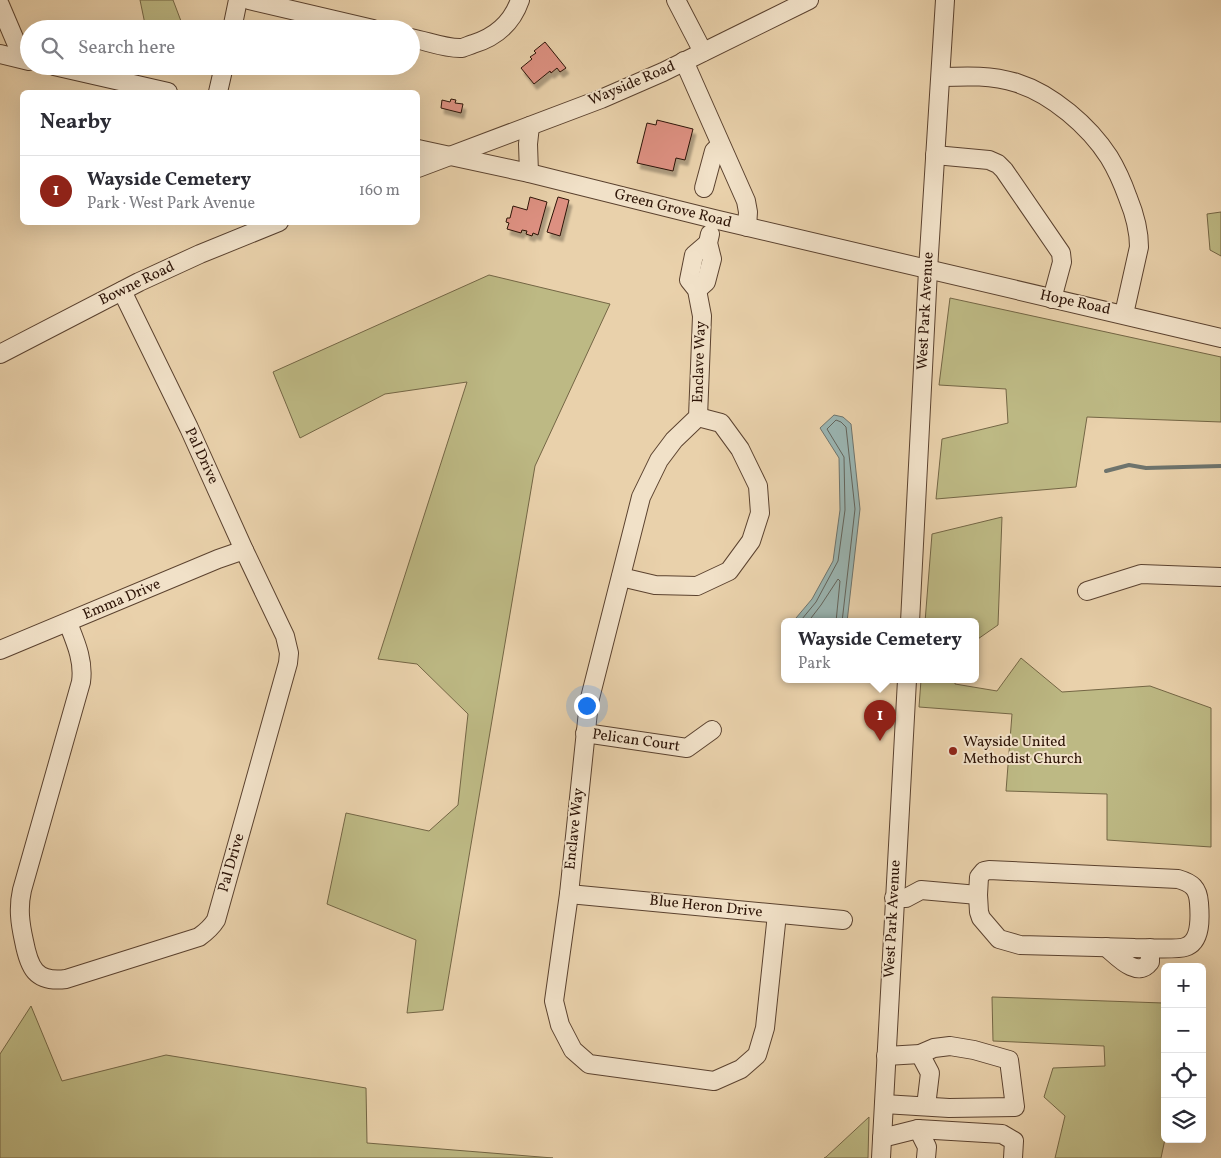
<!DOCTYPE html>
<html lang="en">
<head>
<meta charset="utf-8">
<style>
	:root { --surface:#fff; --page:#f2f2f3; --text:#2b2b33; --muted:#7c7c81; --line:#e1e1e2; --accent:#8f2418 }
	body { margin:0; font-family:Vollkorn,serif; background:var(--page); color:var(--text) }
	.controls { position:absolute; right:15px; bottom:15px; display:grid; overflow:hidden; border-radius:8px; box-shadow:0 5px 20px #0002 }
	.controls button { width:45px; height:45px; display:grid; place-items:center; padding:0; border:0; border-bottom:1px solid var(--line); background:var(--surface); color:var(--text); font:25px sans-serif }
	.you { position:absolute; left:586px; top:705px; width:18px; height:18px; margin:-12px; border:4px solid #fff; border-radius:50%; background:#1a73e8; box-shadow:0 0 0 8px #1a73e833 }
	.badge { display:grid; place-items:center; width:32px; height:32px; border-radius:50%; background:var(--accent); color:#fff; font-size:16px; font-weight:700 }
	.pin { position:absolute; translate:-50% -41px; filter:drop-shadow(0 1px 2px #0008) }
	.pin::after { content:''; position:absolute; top:26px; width:18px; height:15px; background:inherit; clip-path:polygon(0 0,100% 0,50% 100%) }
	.popup { position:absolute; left:781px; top:618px; width:198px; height:65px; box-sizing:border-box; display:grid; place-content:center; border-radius:8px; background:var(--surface); filter:drop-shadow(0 1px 4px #0005); font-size:16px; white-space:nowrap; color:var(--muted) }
	.popup b { font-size:19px; color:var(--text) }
	.popup::after { content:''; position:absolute; left:50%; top:100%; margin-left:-10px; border:10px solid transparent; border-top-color:var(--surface) }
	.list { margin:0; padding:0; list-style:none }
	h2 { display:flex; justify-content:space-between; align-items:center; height:65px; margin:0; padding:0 20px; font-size:21px }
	h2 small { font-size:16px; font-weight:400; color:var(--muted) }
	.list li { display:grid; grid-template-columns:32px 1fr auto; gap:15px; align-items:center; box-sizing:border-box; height:70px; padding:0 20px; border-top:1px solid var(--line) }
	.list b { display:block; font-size:19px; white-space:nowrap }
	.list p { margin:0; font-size:16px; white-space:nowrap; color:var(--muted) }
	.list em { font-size:16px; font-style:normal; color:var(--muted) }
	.icon { flex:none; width:28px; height:28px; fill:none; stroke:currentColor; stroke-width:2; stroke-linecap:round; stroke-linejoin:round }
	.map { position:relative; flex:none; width:1221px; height:1158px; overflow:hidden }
	.search { position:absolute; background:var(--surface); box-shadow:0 5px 20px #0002; left:20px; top:20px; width:400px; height:55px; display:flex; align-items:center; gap:12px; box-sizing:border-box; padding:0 18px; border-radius:28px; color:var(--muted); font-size:19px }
	.panel { position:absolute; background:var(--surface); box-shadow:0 5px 20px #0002; left:20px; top:90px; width:400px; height:135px; border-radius:8px }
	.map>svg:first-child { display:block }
	.green { fill:#bdb984; stroke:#746645 }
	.water { fill:#9ab5b2; stroke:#6e746d }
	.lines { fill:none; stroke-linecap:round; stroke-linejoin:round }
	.shore { stroke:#63645c; stroke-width:1 }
	.stream { stroke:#6e746d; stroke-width:4 }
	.building { fill:#dd9081; stroke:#2c1306; filter:url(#shadow) }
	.minor-casing { stroke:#5b422f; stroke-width:20 }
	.minor { stroke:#f1e1c8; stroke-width:18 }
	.poi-dot { fill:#8f2418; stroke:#f1e1c8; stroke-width:2 }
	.labels { text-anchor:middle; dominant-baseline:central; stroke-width:4; stroke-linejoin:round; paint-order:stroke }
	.street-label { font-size:15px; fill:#2c1306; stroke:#f1e1c8 }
	.poi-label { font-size:15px; fill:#2c1306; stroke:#f1e1c8; text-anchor:start }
</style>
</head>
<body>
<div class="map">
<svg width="1221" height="1158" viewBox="0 0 1221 1158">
	<defs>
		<filter id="shadow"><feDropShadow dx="3" dy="5.5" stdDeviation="1" flood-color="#0004"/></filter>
	</defs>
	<rect width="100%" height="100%" fill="#e9d1ab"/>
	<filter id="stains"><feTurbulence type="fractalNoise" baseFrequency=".004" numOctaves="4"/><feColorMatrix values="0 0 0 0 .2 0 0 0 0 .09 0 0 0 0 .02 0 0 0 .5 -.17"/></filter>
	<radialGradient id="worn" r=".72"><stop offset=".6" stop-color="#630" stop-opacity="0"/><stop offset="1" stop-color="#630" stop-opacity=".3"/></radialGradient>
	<g class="green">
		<polygon points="140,0 173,0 184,29 146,29"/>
		<polygon points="1221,212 1221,256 1210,250 1207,214"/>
		<polygon points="489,275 610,304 535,466 443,1010 407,1013 416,940 327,904 346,813 429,831 458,805 468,714 417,664 378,659 467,382 385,394 300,438 273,372"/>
		<polygon points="950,298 1221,357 1221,422 1087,417 1076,487 936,499 942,439 1008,423 1006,389 939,385"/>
		<polygon points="1002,517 998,625 975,641 975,622 925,622 932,534"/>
		<polygon points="1021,658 1062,692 1150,686 1211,708 1211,847 1107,840 1107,794 1006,791 1012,714 919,707 921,680 955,680 955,684 997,691"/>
		<polygon points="992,997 1163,1003 1165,999 1165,1139 1161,1158 1055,1158 1065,1116 1044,1097 1053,1068 1105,1066 1104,1046 993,1041"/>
		<polygon points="31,1006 62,1081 166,1055 366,1088 367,1143 553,1158 0,1158 0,1054"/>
		<polygon points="869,1117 868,1158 824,1158 826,1157"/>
	</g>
	<polygon class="water" points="834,415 843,417 851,424 860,509 847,622 798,622 796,618 812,599 833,561 840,510 839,458 820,428"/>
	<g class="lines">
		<g class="shore">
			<polyline points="802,622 802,619 816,602 838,561 845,510 844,457 827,429 836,420 841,422 846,427 855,509 842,622"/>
			<polyline points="808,622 821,605 838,579 840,581 836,622"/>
		</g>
		<polyline class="stream" points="1106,471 1129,465 1146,468 1221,466"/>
	</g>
	<g class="building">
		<polygon points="545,42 566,68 560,72 557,68 551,73 550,71 534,84 521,68 532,59 530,57 536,53 534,51"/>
		<polygon points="451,99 456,100 455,103 463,104 461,113 441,108 442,100 450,102"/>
		<polygon points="657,120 693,129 685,160 676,158 673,171 637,163 647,123 656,125"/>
		<polygon points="530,197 547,202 538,235 533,233 532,236 526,234 527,231 522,230 521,233 507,229 509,223 506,222 507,218 510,218 513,206 527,210"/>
		<polygon points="558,197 569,200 560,236 547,232"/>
	</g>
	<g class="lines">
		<defs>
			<g id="minor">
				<polyline points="249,0 373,29"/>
				<polyline points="676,0 703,52"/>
				<polyline points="0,5 23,59"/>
				<polyline points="232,29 238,0"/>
				<path d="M411 38C427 41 446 49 462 48 465 47 470 45 473 44 496 37 512 23 520 0"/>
				<polyline points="0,54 29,61"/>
				<polyline points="684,61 746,201 748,212 747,227"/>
				<polyline points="54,66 168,92"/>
				<path d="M941 77C967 76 992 75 1017 83 1052 94 1089 126 1109 157 1117 170 1123 184 1128 198 1135 215 1139 229 1139 247L1124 314"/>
				<polyline points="218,92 224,66"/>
				<polyline points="418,149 529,173 714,219 1221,338"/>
				<polyline points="935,155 989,160 998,164 1004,170 1061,253 1062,262 1052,299"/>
				<polyline points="418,168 601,99 663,72 809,0"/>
				<polyline points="529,173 528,144 530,126"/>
				<polyline points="704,188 714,151 720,145"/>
				<polyline points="708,243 694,255 689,280 697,290 702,316 698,417 674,440 659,460 641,497 589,702 569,894 554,1001 560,1025 573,1050 589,1064 714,1081 741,1069 757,1055 765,1028 777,914"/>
				<polyline points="697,290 706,282 712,259 708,243 710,234"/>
				<polyline points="0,354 139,282 200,254 279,222"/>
				<polyline points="621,577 655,585 697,586 729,571 751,541 760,513 758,486 740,449 721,423 698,417"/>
				<polyline points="1087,591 1141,574 1221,577"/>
				<polyline points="910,622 928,270 945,0"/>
				<path d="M68 623C76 643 84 661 81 682L22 890C18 908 20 923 24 941 29 967 35 983 66 979L199 937C206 932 211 928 216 920L288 663 289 653 285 636 244 550 189 428 122 291"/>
				<polyline points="0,650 218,559 244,550"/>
				<polyline points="585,733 687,748 712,730"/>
				<path d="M989 870 1178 879C1192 883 1198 888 1199 903 1200 916 1202 942 1185 947 1177 950 1146 948 1135 948 1097 947 1059 946 1020 945L999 939 981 918 979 912 978 895 979 877 984 871Z"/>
				<polyline points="569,894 843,920"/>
				<polyline points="894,898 906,898 921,890 978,895"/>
				<path d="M1106 947C1118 957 1137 979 1150 962V948"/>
				<polyline points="920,1054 930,1073 926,1106"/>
				<polyline points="884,1104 949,1108 1015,1107 1009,1060 974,1050 950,1046 934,1048 920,1054 886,1056"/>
				<polyline points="918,1129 927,1147 926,1158"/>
				<polyline points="882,1138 918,1129 1002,1134 1014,1141 1013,1158"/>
				<polyline points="881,1158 907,680"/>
			</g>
		</defs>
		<use href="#minor" class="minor-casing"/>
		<use href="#minor" class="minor"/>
	</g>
	<circle class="poi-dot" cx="953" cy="751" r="5"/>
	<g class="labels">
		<g class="street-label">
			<text transform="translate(632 84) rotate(-23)">Wayside Road</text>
			<text transform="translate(673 209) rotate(14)">Green Grove Road</text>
			<text transform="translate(137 284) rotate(-26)">Bowne Road</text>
			<text transform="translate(1075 303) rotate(12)">Hope Road</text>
			<text transform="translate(926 311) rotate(-87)">West Park Avenue</text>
			<text transform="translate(700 362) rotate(-88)">Enclave Way</text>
			<text transform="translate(201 456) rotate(65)">Pal Drive</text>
			<text transform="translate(122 600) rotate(-23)">Emma Drive</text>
			<text transform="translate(636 741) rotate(8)">Pelican Court</text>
			<text transform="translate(575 829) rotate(-84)">Enclave Way</text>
			<text transform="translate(232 863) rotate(-74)">Pal Drive</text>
			<text transform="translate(706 907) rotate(6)">Blue Heron Drive</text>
			<text transform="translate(893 919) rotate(-87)">West Park Avenue</text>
		</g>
		<g class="poi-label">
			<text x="963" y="742">Wayside United<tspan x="963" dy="17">Methodist Church</tspan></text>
		</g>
	</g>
	<rect width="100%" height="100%" filter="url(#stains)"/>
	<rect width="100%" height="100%" fill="url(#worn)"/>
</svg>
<div class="controls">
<button>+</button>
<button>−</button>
<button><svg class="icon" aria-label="locate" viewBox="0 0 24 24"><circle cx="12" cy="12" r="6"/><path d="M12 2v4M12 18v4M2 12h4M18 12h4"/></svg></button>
<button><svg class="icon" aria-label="layers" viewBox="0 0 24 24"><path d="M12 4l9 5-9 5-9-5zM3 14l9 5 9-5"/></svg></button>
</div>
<div class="you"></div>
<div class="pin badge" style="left:880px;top:741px">1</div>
<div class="popup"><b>Wayside Cemetery</b>Park</div>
<div class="search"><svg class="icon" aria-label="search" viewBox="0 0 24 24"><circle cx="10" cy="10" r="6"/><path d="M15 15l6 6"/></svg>Search here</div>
<section class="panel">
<h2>Nearby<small></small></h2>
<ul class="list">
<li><span class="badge">1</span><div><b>Wayside Cemetery</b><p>Park · West Park Avenue</p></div><em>160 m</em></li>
</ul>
</section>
</div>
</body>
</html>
